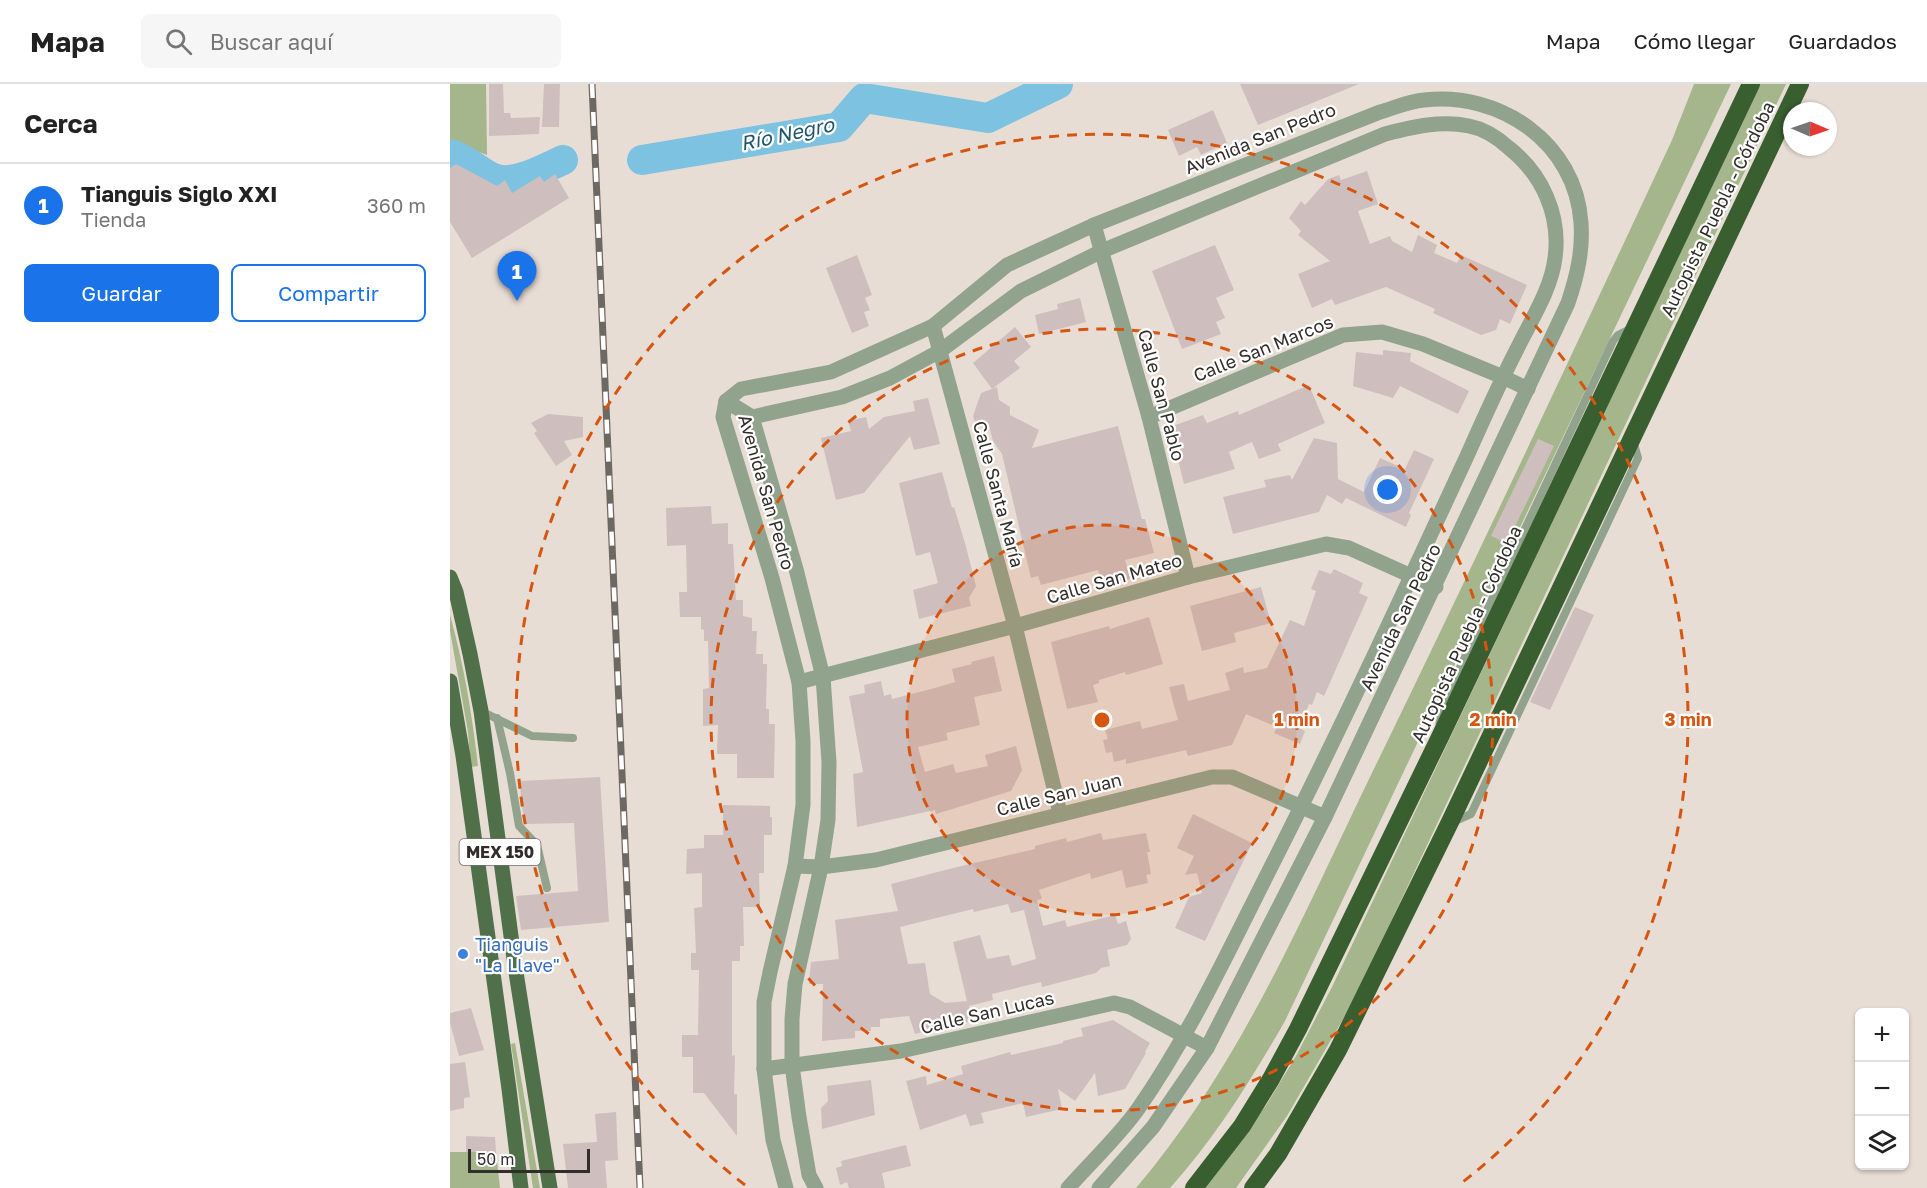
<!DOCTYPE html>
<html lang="es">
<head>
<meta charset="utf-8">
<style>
	:root { --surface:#fff; --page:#f6f6f6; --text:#222; --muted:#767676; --line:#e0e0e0; --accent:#1a73e8 }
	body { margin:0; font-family:"Golos Text",sans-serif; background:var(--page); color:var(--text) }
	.controls { position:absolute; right:18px; bottom:18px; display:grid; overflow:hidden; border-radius:9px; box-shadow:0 2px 4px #0004 }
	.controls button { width:54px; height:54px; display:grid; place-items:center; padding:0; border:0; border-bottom:2px solid var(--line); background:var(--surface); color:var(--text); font:30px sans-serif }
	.compass { position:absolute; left:1333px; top:18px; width:54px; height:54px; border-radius:50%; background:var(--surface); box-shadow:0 2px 4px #0004; rotate:92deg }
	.scale { position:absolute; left:18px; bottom:15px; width:122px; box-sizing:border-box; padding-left:6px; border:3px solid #312d2a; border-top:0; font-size:16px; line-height:21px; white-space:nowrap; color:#312d2a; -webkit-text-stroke:4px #fff; paint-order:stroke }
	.you { position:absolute; left:938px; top:406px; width:21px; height:21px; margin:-15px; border:4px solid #fff; border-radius:50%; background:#1a73e8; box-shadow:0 0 0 9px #1a73e833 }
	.badge { display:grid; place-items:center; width:39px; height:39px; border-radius:50%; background:var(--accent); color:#fff; font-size:20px; font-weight:700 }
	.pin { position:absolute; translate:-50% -50px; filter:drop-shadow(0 2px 3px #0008) }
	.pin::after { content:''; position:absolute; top:32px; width:21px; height:18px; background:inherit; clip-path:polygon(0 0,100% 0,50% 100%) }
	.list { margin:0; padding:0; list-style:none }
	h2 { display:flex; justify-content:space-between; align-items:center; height:78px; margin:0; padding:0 24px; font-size:26px }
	h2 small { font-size:20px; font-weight:400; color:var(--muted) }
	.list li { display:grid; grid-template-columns:39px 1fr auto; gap:18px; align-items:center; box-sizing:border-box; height:84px; padding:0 24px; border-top:2px solid var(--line) }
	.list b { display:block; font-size:22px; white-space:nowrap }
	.list p { margin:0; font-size:20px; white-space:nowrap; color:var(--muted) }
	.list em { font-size:20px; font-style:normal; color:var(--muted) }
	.actions { display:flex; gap:12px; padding:18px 24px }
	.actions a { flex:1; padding:14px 0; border:2px solid var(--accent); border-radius:9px; text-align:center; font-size:21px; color:var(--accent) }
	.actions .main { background:var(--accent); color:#fff }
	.icon { flex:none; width:33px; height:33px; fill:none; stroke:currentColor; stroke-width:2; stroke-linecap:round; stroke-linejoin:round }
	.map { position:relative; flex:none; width:1477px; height:1104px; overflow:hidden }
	header { display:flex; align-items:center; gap:36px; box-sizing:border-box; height:84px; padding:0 30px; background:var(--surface); border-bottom:2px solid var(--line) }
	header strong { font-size:28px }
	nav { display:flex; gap:33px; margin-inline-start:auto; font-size:21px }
	.search { width:420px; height:54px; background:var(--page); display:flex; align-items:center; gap:15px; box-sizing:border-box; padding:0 21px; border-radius:9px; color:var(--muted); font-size:22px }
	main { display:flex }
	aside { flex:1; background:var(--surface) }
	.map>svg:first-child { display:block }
	.green { fill:#a5b58c }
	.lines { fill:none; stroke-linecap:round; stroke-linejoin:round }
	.river { stroke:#7dc2e1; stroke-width:30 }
	.building { fill:#cebfbe; fill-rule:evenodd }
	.lane { stroke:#91a38d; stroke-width:8 }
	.street { stroke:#91a38d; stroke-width:15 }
	.primary { stroke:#507049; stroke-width:15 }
	.highway { stroke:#395e30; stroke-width:18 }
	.rail-casing { stroke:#6e6863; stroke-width:7 }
	.rail { stroke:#fff; stroke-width:4.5; stroke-dasharray:14; stroke-linecap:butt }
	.ring { fill:none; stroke:#d6550f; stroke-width:3; stroke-dasharray:10 8 }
	.shop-dot { fill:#3f7fe0; stroke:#fff; stroke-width:2 }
	.labels { text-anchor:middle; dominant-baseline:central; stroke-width:4.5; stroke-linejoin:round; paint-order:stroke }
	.shield { fill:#fff; stroke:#6f6c6a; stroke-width:1.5 }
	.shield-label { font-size:16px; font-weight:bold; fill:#312d2a }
	.street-label { font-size:18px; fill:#312d2a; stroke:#fff }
	.shop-label { font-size:18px; fill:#366cbe; stroke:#fff; text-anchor:start }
	.water-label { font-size:20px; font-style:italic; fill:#1e556b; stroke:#fff }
	.centre { fill:#d6550f; stroke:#fff; stroke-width:3 }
	.ring-label { font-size:18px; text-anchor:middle; font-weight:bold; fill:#d6550f; stroke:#fff; stroke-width:4.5; stroke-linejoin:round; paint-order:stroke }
</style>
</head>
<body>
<header>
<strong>Mapa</strong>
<div class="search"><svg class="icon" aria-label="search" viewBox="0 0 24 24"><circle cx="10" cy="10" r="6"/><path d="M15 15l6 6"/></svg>Buscar aquí</div>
<nav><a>Mapa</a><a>Cómo llegar</a><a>Guardados</a></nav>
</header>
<main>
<aside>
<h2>Cerca<small></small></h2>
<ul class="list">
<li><span class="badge">1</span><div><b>Tianguis Siglo XXI</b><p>Tienda</p></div><em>360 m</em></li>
</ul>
<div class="actions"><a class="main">Guardar</a><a>Compartir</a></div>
</aside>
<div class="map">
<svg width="1477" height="1104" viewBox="0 0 1477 1104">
	<rect width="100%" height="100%" fill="#e8ddd4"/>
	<g class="green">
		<polygon points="0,0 36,0 37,71 0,57"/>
		<path d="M1244 0H1281L835 937C801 996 766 1053 720 1104H686C789 983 852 834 920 693 1023 482 1123 268 1222 56Z"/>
		<polygon points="1310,0 1336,0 904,916 837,1032 786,1104 755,1104 817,1020 846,972 882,903"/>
		<path d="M0 531C14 581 22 630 28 682L21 683 18 648 0 547Z"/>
		<polygon points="65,959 90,1104 83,1104 61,960"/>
		<polygon points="0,1068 46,1068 50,1104 0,1104"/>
	</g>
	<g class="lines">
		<g class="river">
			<path d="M0 70C16 74 27 86 41 93 61 104 95 84 113 76"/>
			<polyline points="192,76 389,43 414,14 538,34 608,0"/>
		</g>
	</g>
	<g class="building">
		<polygon points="39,0 53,0 54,29 60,29 61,34 90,33 89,50 39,52"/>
		<polygon points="94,0 110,0 109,43 92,43"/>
		<polygon points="790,0 909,0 808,41"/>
		<polygon points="763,26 777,59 751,71 747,63 729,72 718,46"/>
		<polygon points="6,80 47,102 55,96 62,109 90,92 94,98 105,90 119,114 22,174 0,138 0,84"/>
		<polygon points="917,87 928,120 908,127 920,160 940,152 942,157 962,168 968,151 987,161 984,169 1007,179 1011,171 1077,201 1060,240 1050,235 1046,246 1031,251 983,229 985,225 936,203 885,221 882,215 862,224 848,190 880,177 848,151 851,147 839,134 851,117 855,121 878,95 889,91 891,96"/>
		<polygon points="765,161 784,206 766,214 775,234 766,238 771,250 732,265 702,187"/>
		<polygon points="407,171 422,211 415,214 420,226 414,228 419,242 402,249 376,184"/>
		<polygon points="630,214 636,238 589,250 585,231 608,225 607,220"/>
		<polygon points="565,243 581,263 564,277 570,284 542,305 523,279"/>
		<polygon points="933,266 961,269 960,277 1019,307 1008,330 950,302 943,314 903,302 906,268 933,271"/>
		<polygon points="859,301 875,339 828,360 831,367 809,375 802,358 779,368 785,385 734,400 720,343 753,331 757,339 788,327 789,331"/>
		<polygon points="547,303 549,316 560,323 560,331 589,346 582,364 668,342 692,435 695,435 704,469 675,476 680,495 652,502 648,486 591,501 588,492 581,494 552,370 543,357 538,338 526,342 523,332 531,309"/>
		<polygon points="478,314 490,360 464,366 460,352 414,409 386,416 371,354 401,347 398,337 416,333 419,345 434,333 465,327 463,317"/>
		<polygon points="98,330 133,333 133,353 114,357 122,371 106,382 84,349 87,347 81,339"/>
		<polygon points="864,354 887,359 888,395 914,408 930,374 955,385 964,366 984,375 959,429 961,431 956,443 896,414 892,420 877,411 869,428 783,450 773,413 816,403 814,396 840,391 842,396"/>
		<polygon points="1088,355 1104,362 1057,459 1041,452"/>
		<polygon points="492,388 502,424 504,423 515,459 526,502 519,514 521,522 469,535 463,506 488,499 480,468 466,472 449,399"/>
		<polygon points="261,422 262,440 278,439 278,460 283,460 286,516 293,516 293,532 302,534 302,547 307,547 306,570 313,570 313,580 317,580 316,625 319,625 319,640 325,640 324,694 287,694 287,670 267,670 268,641 253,642 253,605 259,604 258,557 254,557 254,546 251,545 251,533 230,533 229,508 237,508 236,461 217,462 216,424"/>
		<polygon points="884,485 913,499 909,509 918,513 874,612 867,608 862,621 859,620 849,644 855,647 850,660 824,649 827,643 796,630 782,661 738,672 736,666 676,680 676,675 664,678 662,668 656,669 653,656 658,655 655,646 690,637 692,645 728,636 719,603 734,600 738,617 780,606 775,589 793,583 794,589 817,584 840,536 854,542 866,507 861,505 869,486 881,490"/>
		<polygon points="811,503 821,539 784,549 786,558 752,567 740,522"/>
		<polygon points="1125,523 1144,531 1100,626 1080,618"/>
		<polygon points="699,533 713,580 676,591 675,588 649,596 649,599 643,601 648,618 617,625 601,558 659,542 660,545"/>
		<polygon points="544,572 552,607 524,613 530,641 496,649 498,656 468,663 475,688 503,680 506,689 538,682 535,671 566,662 572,686 561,707 486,730 485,726 407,743 403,690 413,688 399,612 415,609 414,601 431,597 434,612 441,610 442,615 485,604 505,598 502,585 522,580 521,578"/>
		<polygon points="150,693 159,838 71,846 66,812 128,807 124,739 75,740 71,716 70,697"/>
		<polygon points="273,721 320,722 320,733 322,733 322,751 314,751 314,789 309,789 310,823 293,823 294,862 290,862 290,877 282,877 282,972 285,971 284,1010 287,1010 287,1052 254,1009 243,1009 243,973 232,973 232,951 248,951 249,886 241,886 241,869 246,869 244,824 252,823 252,789 236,790 237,765 254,764 254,751 273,751"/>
		<polygon points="743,730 802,759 755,857 725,844 739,813 752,809 747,789 735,791 744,772 727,764"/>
		<path d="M651 749 653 756 696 749 700 768H697L701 790 696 791 698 799 676 804 672 786 641 795 640 789 589 806 592 815 587 816 593 842 615 836 617 843 665 831 668 840 676 837 681 855 677 861 657 866 660 882 651 884 646 889 592 903 591 898 542 910 543 916 519 922 523 937 465 950 459 932 430 935V943H421V947H405V954L372 957 373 900H359L361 878 389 875 385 836 448 827 441 800 507 783 585 765V762L616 754 617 758ZM558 820 561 829 574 826 586 875 562 882 559 871 537 875 530 851 503 858 517 917 495 919 480 910 475 879 458 880 450 843 523 825 524 828Z"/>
		<polygon points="21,924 34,966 9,972 0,939 0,929"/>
		<polygon points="663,936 700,959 695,968 696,969 675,1005 648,1012 645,989 625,1017 608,1005 612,1025 576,1033 573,1019 531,1029 534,1039 520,1042 516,1030 470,1046 456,997 476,992 477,1001 513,990 511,982 560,968 561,971 613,959 613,957 633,952 631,944"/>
		<polygon points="15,978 20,1013 14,1014 14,1024 0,1027 0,980"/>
		<polygon points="421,996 425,1031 372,1045 371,1024 378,1017 377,1002"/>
		<polygon points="166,1028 168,1076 155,1077 157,1104 118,1104 113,1060 147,1058 145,1030"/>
		<polygon points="16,1052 45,1053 46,1068 16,1068"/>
		<polygon points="456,1061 461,1082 432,1089 435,1104 399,1104 397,1098 390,1101 386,1084 392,1082 391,1077"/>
	</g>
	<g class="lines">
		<g class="lane">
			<polyline points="31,627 82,652 123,654"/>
			<polyline points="47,634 60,689 69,742 87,761 97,804"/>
			<polyline points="990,644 989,630 993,620 1163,257 1168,251 1180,245"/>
			<polyline points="1005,737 1021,730 1188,374 1183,357"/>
		</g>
		<g class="street">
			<polyline points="644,141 699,333 738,493"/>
			<polyline points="483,242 565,542 610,729"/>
			<polyline points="276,317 302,333"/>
			<path d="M302 333 392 313 440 294 490 267 571 207 652 167 935 50C963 43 990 36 1019 42 1035 45 1048 54 1059 64 1092 90 1111 131 1105 174 1101 206 1081 236 1067 265 1049 300 1033 336 1017 372 955 506 893 640 827 771 783 857 743 946 688 1025 668 1053 641 1078 618 1104"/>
			<polyline points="302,333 346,485 373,593 379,678 378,736 371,783 345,900 342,935 342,981 349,1033 359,1091 366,1104"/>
			<polyline points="699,333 893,251 932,248 973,260 1053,293 1078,305"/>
			<polyline points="349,598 565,542 738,493 876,460 899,464 986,503"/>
			<polyline points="345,782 371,783 426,776 762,693 782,693 875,733"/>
			<polyline points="314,985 451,967 664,919 680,923 757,964"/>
			<path d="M336 1104 323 1056 314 985V918L320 888 345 782 353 721V657L349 598 322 494 273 333 276 317 291 305 381 288 483 242 557 181 644 141 930 28C944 24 959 17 974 16 1050 7 1126 59 1131 139 1133 167 1127 192 1118 219L875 733 757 964 703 1043 649 1104"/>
		</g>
		<g class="primary">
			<polyline points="0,493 6,508 20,570 31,627 65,882 100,1104"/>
			<polyline points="0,597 13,672 59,1005 71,1104"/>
		</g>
		<g class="highway">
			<polyline points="744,1104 792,1042 821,995 848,945 991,651 1301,0"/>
			<polyline points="803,1104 828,1070 888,966 1000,738 1350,0"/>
		</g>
		<defs>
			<polyline id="rail" points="142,0 190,1104"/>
		</defs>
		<use href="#rail" class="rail-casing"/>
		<use href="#rail" class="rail"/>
	</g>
	<circle cx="652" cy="636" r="195" fill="#d6550f" fill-opacity=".12"/>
	<g class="ring">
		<circle cx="652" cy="636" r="195"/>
		<circle cx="652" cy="636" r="391"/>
		<path d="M295 1101A586 586 0 1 1 1009 1101"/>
	</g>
	<circle class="shop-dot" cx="13" cy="870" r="6"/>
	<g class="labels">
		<rect class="shield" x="9.5" y="755" width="81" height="26" rx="4.5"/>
		<g class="shield-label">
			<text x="50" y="768">MEX 150</text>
		</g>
		<g class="street-label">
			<text transform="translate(810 54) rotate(-22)">Avenida San Pedro</text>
			<text transform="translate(1267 125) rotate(-64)">Autopista Puebla - Córdoba</text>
			<text transform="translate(813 264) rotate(-22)">Calle San Marcos</text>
			<text transform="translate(712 311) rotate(75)">Calle San Pablo</text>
			<text transform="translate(317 408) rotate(74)">Avenida San Pedro</text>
			<text transform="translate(549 410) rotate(75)">Calle Santa María</text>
			<text transform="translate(664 494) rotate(-16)">Calle San Mateo</text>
			<text transform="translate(950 533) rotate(-64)">Avenida San Pedro</text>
			<text transform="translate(1016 550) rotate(-65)">Autopista Puebla - Córdoba</text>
			<text transform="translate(609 710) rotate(-14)">Calle San Juan</text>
			<text transform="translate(537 928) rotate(-13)">Calle San Lucas</text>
		</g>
		<g class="shop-label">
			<text x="25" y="860">Tianguis<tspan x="25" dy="21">"La Llave"</tspan></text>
		</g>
		<g class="water-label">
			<text transform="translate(337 49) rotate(-12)">Río Negro</text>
		</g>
	</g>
	<circle cx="652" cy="636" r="9" class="centre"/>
	<g class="ring-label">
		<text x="847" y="642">1 min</text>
		<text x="1043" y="642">2 min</text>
		<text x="1238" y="642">3 min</text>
	</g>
</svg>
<div class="controls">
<button>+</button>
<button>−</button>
<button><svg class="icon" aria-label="layers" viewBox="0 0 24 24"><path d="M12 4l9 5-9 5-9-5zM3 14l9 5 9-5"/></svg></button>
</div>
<svg class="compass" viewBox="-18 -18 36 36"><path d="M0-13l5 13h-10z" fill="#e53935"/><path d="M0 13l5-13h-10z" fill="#767676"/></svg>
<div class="scale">50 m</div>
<div class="you"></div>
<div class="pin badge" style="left:67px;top:217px">1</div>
</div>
</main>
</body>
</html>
